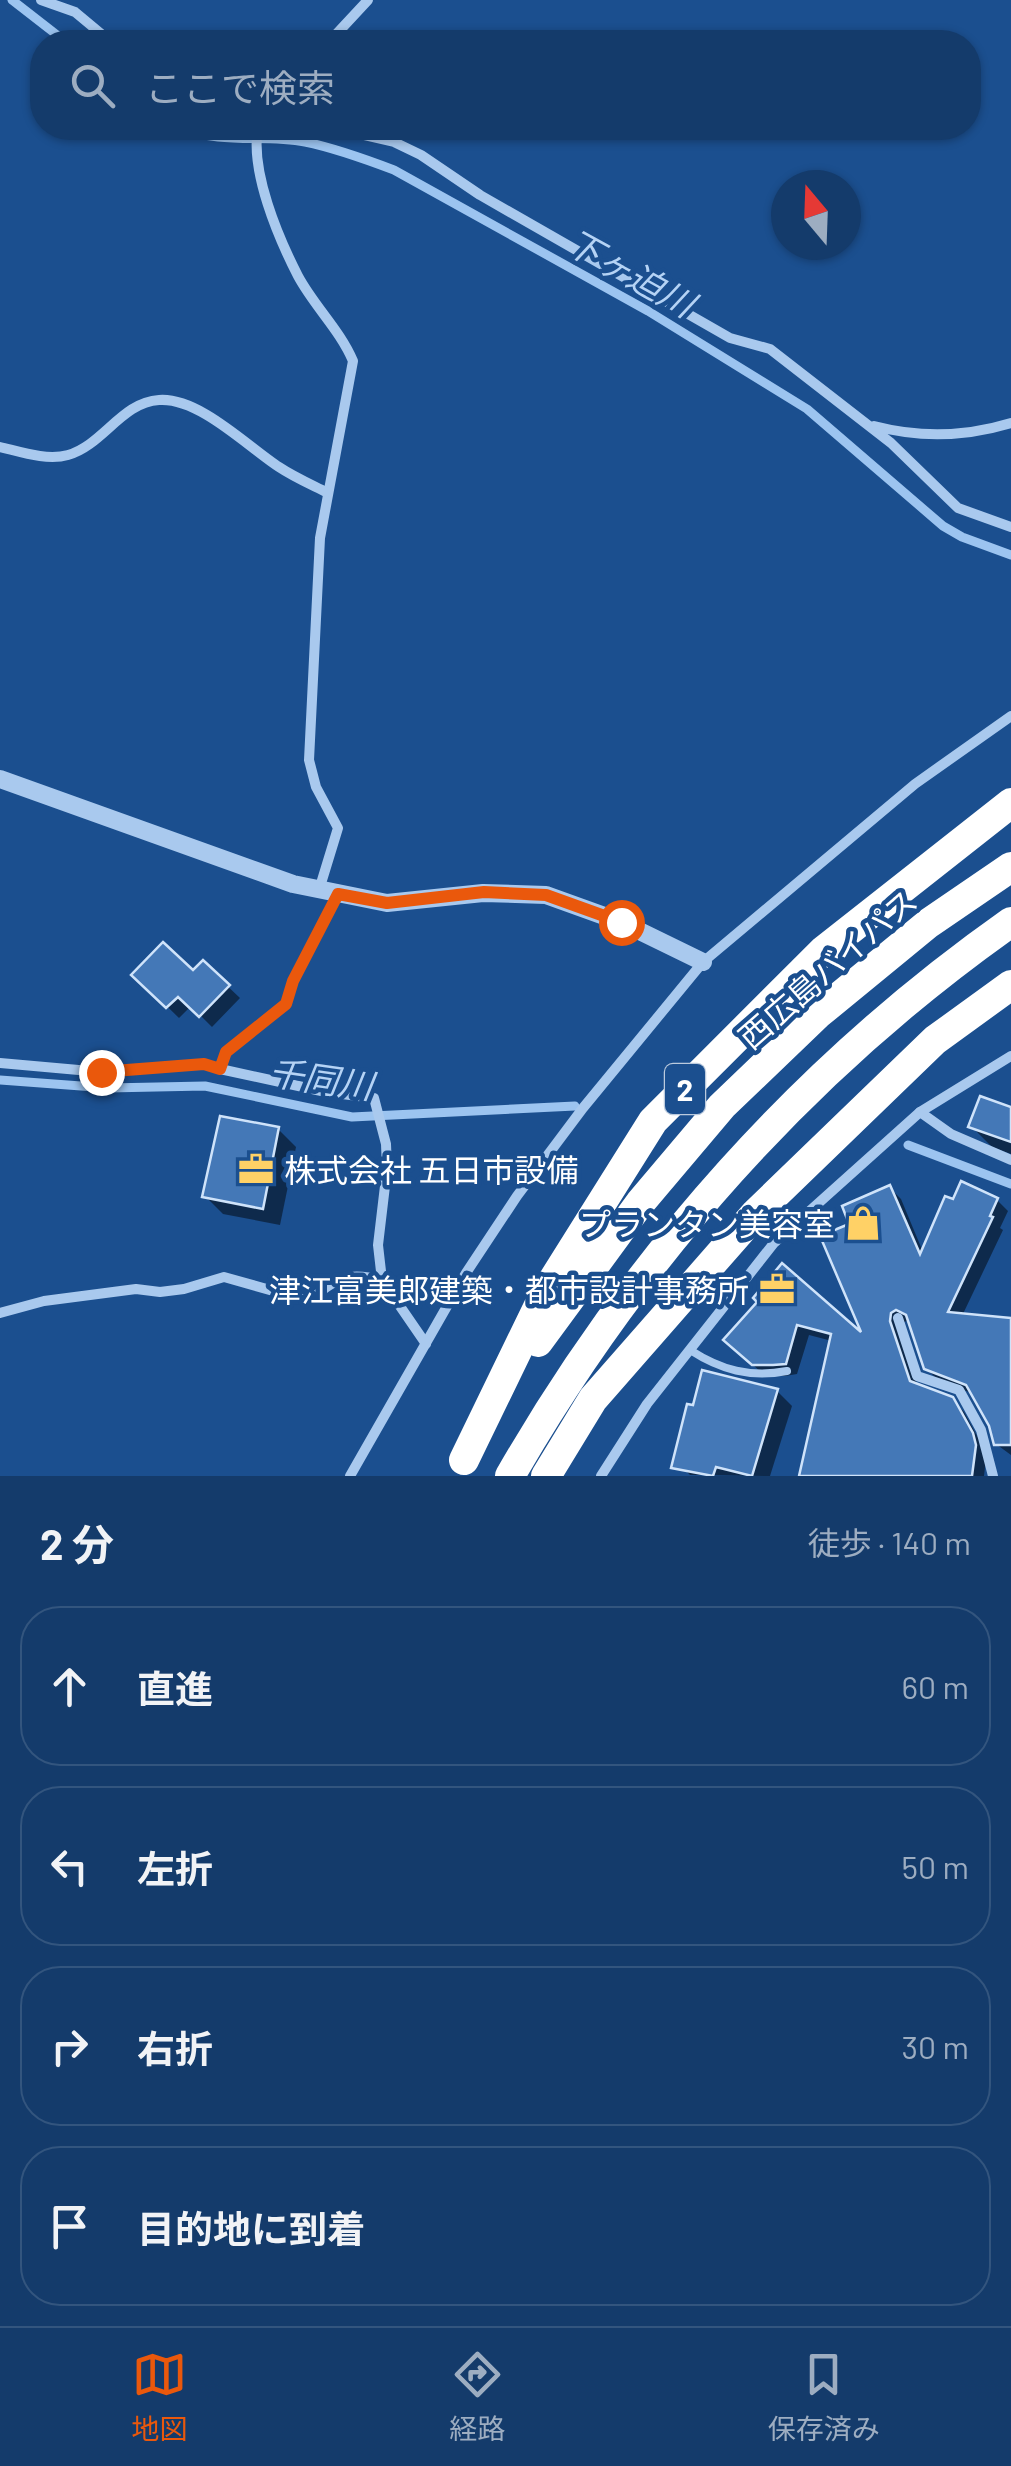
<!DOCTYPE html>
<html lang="ja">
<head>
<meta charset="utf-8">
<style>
	:root { --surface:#143b6b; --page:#214673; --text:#f1f3f6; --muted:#9dadc1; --line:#33557e; --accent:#ea580c }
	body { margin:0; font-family:Barlow,"Noto Sans JP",sans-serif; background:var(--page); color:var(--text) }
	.compass { position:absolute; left:771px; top:170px; width:90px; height:90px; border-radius:50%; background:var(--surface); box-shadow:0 2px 8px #0004; rotate:341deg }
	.stop { position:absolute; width:30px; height:30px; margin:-22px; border:8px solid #ea580c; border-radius:50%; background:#fff }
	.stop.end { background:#ea580c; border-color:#fff; box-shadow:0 2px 10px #0008 }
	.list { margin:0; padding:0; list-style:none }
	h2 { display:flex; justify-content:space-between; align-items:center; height:130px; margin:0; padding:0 40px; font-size:42px }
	h2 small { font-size:32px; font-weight:400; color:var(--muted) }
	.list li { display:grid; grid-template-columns:65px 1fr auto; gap:30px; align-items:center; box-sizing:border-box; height:160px; margin:0 20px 20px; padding:0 20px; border:2px solid var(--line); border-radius:40px }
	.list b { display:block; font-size:38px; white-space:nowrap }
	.list em { font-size:32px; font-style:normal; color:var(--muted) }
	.icon { flex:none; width:55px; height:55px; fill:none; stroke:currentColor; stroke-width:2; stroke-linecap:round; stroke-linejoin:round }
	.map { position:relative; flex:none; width:1011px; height:1476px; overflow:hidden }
	.search { position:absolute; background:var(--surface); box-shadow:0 2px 8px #0004; left:30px; right:30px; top:30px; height:110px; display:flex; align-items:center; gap:25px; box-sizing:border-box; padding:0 35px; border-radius:40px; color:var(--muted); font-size:38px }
	.sheet { height:850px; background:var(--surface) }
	nav { display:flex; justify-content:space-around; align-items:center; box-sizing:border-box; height:140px; border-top:2px solid var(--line); background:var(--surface); font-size:28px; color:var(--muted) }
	nav a { display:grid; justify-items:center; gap:5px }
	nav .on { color:var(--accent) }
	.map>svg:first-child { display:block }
	.shadow { fill:#0007 }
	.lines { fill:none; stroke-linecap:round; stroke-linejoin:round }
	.stream { stroke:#9cc4f0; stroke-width:9 }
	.building { fill:#4478b7; stroke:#cfe3fa; stroke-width:2.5 }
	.service { stroke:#a9c9ee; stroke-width:8 }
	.minor { stroke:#a9c9ee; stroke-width:10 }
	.tertiary { stroke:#a9c9ee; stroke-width:18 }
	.motorway { stroke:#fff; stroke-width:30 }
	.route { stroke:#ea580c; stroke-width:12 }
	.labels { text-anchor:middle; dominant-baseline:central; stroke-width:9; stroke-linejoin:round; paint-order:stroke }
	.shield { fill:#1b4f8f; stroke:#bbcadd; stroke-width:2.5 }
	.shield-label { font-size:30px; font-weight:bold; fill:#fff }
	.street-label { font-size:32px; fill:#fff; stroke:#1b4f8f }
	.poi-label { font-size:32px; fill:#fff; stroke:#1b4f8f; text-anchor:end }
	.water-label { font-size:35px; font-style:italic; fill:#b5d3f5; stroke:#1b4f8f }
</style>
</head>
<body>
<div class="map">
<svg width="1011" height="1476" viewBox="0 0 1011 1476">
	<rect width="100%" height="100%" fill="#1b4f8f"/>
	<g class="shadow">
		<polygon points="203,963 240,998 212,1027 191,1006 179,1018 135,975 193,974"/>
		<polygon points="1011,1109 1011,1154 992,1147 971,1126"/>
		<polygon points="278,1129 296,1147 280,1225 223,1214 205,1196"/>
		<polygon points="890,1188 901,1199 923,1252 997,1200 1008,1211 1000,1228 1003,1230 962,1316 1011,1320 1011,1455 996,1444 991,1425 974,1394 938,1380 926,1368 910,1319 901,1324 900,1334 918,1387 952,1399 964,1412 983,1447 986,1458 984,1476 801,1476 832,1341 809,1335 797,1374 785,1376 765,1376 738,1351 760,1302 868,1341 853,1225"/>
		<polygon points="777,1391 792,1406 770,1476 690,1475 676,1460"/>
	</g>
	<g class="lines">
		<g class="stream">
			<polyline points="12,0 66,42"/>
			<path d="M182 128C222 145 263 134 305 142 335 148 365 159 394 170L648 311 807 409 943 526 962 537 1011 555"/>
			<polyline points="0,1080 108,1088 205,1086 352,1117 575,1106"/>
			<polyline points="908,1145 1011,1184"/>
		</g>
	</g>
	<g class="building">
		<polygon points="163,942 193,970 203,960 230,985 199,1017 178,997 166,1008 131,975"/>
		<polygon points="980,1096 1011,1107 1011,1142 968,1127"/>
		<polygon points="220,1116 279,1127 263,1209 202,1197"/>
		<polygon points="961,1181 998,1198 990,1216 993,1217 948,1312 1011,1318 1011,1445 994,1445 989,1426 966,1385 924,1369 906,1315 896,1310 891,1313 890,1321 910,1381 953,1397 973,1433 976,1445 972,1476 799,1476 831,1334 797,1325 786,1364 773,1365 752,1365 723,1340 757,1302 753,1298 782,1263 861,1332 820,1236 849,1224 842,1206 890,1185 920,1254 945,1196 953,1199"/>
		<polygon points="702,1370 778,1389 752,1476 716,1467 713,1476 671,1468 687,1404 693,1405"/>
	</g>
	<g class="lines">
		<path class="service" d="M690 1350C721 1370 750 1378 787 1371"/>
		<g class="minor">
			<polyline points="41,0 75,12 111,42"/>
			<polyline points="329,42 368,0"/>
			<path d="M258 128C250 171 278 237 298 276 314 306 340 330 353 361L320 538 309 760 316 787 338 828 319 890"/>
			<polyline points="333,128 394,142 421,155 480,195 730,338 770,349 891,443 958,508 1011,527"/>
			<path d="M874 426C920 438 965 437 1011 423"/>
			<path d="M0 447C21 452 47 461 68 455 103 445 122 402 159 400 199 397 248 447 279 467 294 477 310 484 326 492"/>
			<polyline points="338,894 293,981 286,1004 226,1052 220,1069 326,1092 374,1098 386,1144 387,1169 378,1245 382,1280 426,1344"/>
			<polyline points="0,1063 101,1072 204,1064 220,1069"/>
			<polyline points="920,1112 951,1134 1011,1160"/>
			<path d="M0 1313 44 1301 136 1289 160 1292 184 1289 224 1277 309 1301C337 1278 346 1271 382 1280"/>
			<polyline points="898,1318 917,1376 959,1390 981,1430 993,1476"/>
			<polyline points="350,1476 466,1273 517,1196 583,1108 703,962 915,784 1011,716"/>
			<polyline points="601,1476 647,1404 774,1243 920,1112 1011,1056"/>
		</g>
		<polyline class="tertiary" points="0,779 293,884 387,903 483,893 546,895 621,922 703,962"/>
		<g class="motorway">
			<polyline points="538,1342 640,1203 722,1106 818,1014 929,923 1011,867"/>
			<polyline points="464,1460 545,1293 653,1121 823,951 1011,803"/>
			<path d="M510 1476C636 1257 805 1067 1011 922"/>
			<polyline points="546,1476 593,1399 756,1213 935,1040 1011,985"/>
		</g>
	</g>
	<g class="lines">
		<polyline class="route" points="101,1072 204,1064 220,1069 226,1052 286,1004 293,981 338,894 387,903 484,892 546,895 621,922"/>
	</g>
	<defs>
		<symbol id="office-bare" viewBox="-9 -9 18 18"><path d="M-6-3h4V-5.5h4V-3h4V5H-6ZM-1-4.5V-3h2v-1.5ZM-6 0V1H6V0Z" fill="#ffd166" stroke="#1b4f8f" stroke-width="2.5" paint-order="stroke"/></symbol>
		<symbol id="shop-bare" viewBox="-9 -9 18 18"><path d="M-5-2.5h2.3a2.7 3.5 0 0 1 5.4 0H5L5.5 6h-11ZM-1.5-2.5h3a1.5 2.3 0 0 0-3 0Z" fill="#ffd166" stroke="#1b4f8f" stroke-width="2.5" paint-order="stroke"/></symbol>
	</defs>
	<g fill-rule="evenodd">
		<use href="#office-bare" x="231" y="1144" width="50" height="50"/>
		<use href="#shop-bare" x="838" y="1198" width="50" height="50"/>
		<use href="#office-bare" x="752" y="1264" width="50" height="50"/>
	</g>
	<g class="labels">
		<rect class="shield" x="665" y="1064" width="40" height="50" rx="8"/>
		<g class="shield-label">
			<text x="685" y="1089">2</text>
		</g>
		<g class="street-label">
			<text transform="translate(827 968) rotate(-41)">西広島バイパス</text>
		</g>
		<g class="poi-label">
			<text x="284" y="1169" text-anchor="start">株式会社 五日市設備</text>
			<text x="835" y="1223">プランタン美容室</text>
			<text x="749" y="1289">津江富美郎建築・都市設計事務所</text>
		</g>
		<g class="water-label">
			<text transform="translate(631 272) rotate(29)">下ヶ迫川</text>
			<text transform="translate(321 1078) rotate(8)">千同川</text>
		</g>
	</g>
</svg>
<svg class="compass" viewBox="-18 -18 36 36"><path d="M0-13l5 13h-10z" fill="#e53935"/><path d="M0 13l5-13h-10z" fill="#9dadc1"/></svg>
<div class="stop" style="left:621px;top:922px"></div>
<div class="stop end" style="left:101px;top:1072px"></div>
<div class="search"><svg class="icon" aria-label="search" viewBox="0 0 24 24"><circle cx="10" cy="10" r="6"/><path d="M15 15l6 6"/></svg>ここで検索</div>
</div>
<section class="sheet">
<h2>2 分<small>徒歩 · 140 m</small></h2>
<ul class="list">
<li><svg class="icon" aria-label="ahead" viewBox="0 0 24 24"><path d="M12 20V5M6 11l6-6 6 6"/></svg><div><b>直進</b></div><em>60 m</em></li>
<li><svg class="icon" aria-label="left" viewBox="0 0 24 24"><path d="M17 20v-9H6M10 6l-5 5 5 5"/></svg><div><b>左折</b></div><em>50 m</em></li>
<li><svg class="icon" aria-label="right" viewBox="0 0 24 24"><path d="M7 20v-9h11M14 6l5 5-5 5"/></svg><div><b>右折</b></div><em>30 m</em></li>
<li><svg class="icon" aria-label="arrive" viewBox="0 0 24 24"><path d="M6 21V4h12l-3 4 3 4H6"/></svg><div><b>目的地に到着</b></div></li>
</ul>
</section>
<nav>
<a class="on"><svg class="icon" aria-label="map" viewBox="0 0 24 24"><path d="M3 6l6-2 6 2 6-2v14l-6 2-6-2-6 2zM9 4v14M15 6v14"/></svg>地図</a>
<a><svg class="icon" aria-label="directions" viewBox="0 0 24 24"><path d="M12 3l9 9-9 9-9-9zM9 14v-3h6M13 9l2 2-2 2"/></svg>経路</a>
<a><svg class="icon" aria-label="saved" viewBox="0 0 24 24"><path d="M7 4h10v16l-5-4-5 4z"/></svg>保存済み</a>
</nav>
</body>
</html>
